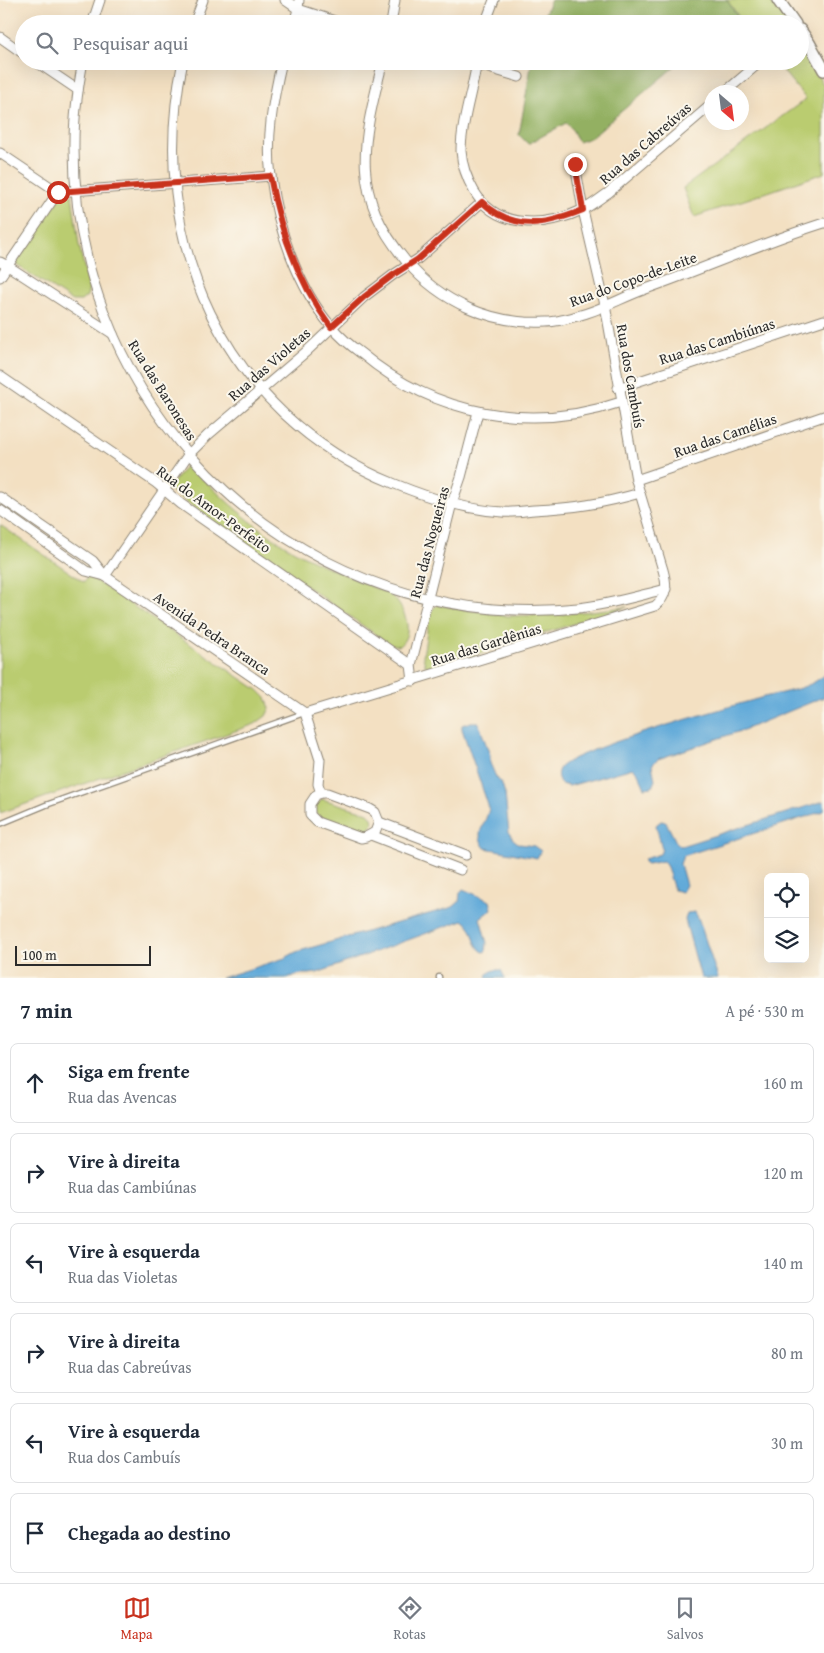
<!DOCTYPE html>
<html lang="pt">
<head>
<meta charset="utf-8">
<style>
	:root { --surface:#fff; --page:#f6f6f7; --text:#1f2937; --muted:#747a83; --line:#e0e1e3; --accent:#c8321e }
	body { margin:0; font-family:"Gentium Book Plus",serif; background:var(--page); color:var(--text) }
	.controls { position:absolute; right:15px; bottom:15px; display:grid; overflow:hidden; border-radius:8px; box-shadow:0 5px 20px #0002 }
	.controls button { width:45px; height:45px; display:grid; place-items:center; padding:0; border:0; border-bottom:1px solid var(--line); background:var(--surface); color:var(--text); font:25px sans-serif }
	.compass { position:absolute; left:704px; top:85px; width:45px; height:45px; border-radius:50%; background:var(--surface); box-shadow:0 5px 20px #0002; rotate:152deg }
	.scale { position:absolute; left:15px; bottom:12px; width:136px; box-sizing:border-box; padding-left:5px; border:2px solid #2b2b2b; border-top:0; font-size:14px; line-height:18px; white-space:nowrap; color:#2b2b2b; -webkit-text-stroke:4px #fbf7ec; paint-order:stroke }
	.stop { position:absolute; width:15px; height:15px; margin:-11px; border:4px solid #c8321e; border-radius:50%; background:#fff }
	.stop.end { background:#c8321e; border-color:#fff; box-shadow:0 1px 5px #0008 }
	.list { margin:0; padding:0; list-style:none }
	h2 { display:flex; justify-content:space-between; align-items:center; height:65px; margin:0; padding:0 20px; font-size:21px }
	h2 small { font-size:16px; font-weight:400; color:var(--muted) }
	.list li { display:grid; grid-template-columns:32px 1fr auto; gap:15px; align-items:center; box-sizing:border-box; height:80px; margin:0 10px 10px; padding:0 10px; border:1px solid var(--line); border-radius:8px }
	.list b { display:block; font-size:19px; white-space:nowrap }
	.list p { margin:0; font-size:16px; white-space:nowrap; color:var(--muted) }
	.list em { font-size:16px; font-style:normal; color:var(--muted) }
	.icon { flex:none; width:28px; height:28px; fill:none; stroke:currentColor; stroke-width:2; stroke-linecap:round; stroke-linejoin:round }
	.map { position:relative; flex:none; width:824px; height:978px; overflow:hidden }
	.search { position:absolute; background:var(--surface); box-shadow:0 5px 20px #0002; left:15px; right:15px; top:15px; height:55px; display:flex; align-items:center; gap:12px; box-sizing:border-box; padding:0 18px; border-radius:28px; color:var(--muted); font-size:19px }
	.sheet { height:605px; background:var(--surface) }
	nav { display:flex; justify-content:space-around; align-items:center; box-sizing:border-box; height:70px; border-top:1px solid var(--line); background:var(--surface); font-size:14px; color:var(--muted) }
	nav a { display:grid; justify-items:center; gap:2px }
	nav .on { color:var(--accent) }
	.map>svg:first-child { display:block }
	.green { fill:#bacc70; stroke:#727c4e }
	.forest { fill:#93b062; stroke:#5f6e46 }
	.water { fill:#62aad9; stroke:#466a82 }
	.lines { fill:none; stroke-linecap:round; stroke-linejoin:round }
	.service-casing { stroke:#8f8676; stroke-width:7 }
	.minor-casing { stroke:#8f8676; stroke-width:11 }
	.tertiary-casing { stroke:#8f8676; stroke-width:14 }
	.service { stroke:#fff; stroke-width:4.5 }
	.minor { stroke:#fff; stroke-width:9 }
	.tertiary { stroke:#fff; stroke-width:11 }
	.route { stroke:#c8321e; stroke-width:6 }
	.labels { text-anchor:middle; dominant-baseline:central; stroke-width:4; stroke-linejoin:round; paint-order:stroke }
	.street-label { font-size:15px; fill:#2b2b2b; stroke:#fbf7ec }
</style>
</head>
<body>
<div class="map">
<svg width="824" height="978" viewBox="0 0 824 978">
	<rect width="100%" height="100%" fill="#fbf7ec"/>
	<filter id="ink" filterUnits="userSpaceOnUse"><feTurbulence type="fractalNoise" baseFrequency=".02" numOctaves="2"/><feDisplacementMap in="SourceGraphic" scale="10" xChannelSelector="R" yChannelSelector="G"/><feConvolveMatrix kernelMatrix="1 2 1 2 8 2 1 2 1" color-interpolation-filters="sRGB"/></filter>
	<filter id="wash" filterUnits="userSpaceOnUse"><feTurbulence type="fractalNoise" baseFrequency=".0096" numOctaves="4" result="noise"/><feDisplacementMap in="SourceGraphic" scale="20" xChannelSelector="R" yChannelSelector="G"/><feGaussianBlur stdDeviation="1.12" result="paint"/><feColorMatrix in="noise" values="0 0 0 0 0 0 0 0 0 0 0 0 0 0 0 0 0 1.4 0 .05"/><feComposite in="paint" operator="in"/></filter>
	<g filter="url(#wash)">
		<rect width="100%" height="100%" fill="#f3e0c2"/>
		<g class="green">
			<polygon points="727,0 773,0 788,24 744,24"/>
			<polygon points="800,44 824,86 824,173 694,217 683,188 806,99 775,61 800,61"/>
			<polygon points="72,195 79,245 89,288 87,296 81,301 72,301 15,264 61,197"/>
			<path d="M187 464 189 465C223 499 259 533 302 555 323 566 346 575 368 585 376 589 388 592 395 599 406 612 414 634 399 646L389 644 171 491 169 488Z"/>
			<polygon points="0,525 84,582 88,576 105,587 258,690 266,698 270,708 266,716 255,724 0,813"/>
			<polygon points="437,605 508,616 554,615 627,607 433,668 428,668 425,665 423,656 430,612"/>
			<path d="M322 799 368 813C373 817 374 822 371 828L362 832 320 817 315 812V806Z"/>
		</g>
		<g class="forest">
			<polygon points="551,0 727,0 737,16 727,24 540,24"/>
			<polygon points="532,61 681,61 590,138 578,142 573,131 566,123 528,144 519,135"/>
		</g>
		<g class="water">
			<path d="M824 674V697L746 729 658 759 652 765 655 780 652 787 645 788 638 773 633 768 569 786 561 784C558 779 556 775 559 769 567 751 736 705 764 697 780 693 814 688 824 674Z"/>
			<path d="M471 722H478L490 755V763L496 777 502 784 505 794 509 833 513 839 519 844 534 846 541 851 537 858 485 848C473 832 486 826 489 808L462 729V725Z"/>
			<polygon points="824,801 824,811 683,856 680,864 686,885 682,892 674,890 667,867 663,861 647,864 644,862 644,859 660,854 662,849 656,825 661,821 666,822 676,842 681,846"/>
			<path d="M463 889 490 901 492 909 480 918 487 943 486 951 483 952C471 944 476 928 463 920L317 973 309 974H301L286 978H221L285 958 296 952 453 907 459 902 460 893Z"/>
			<polygon points="695,912 699,920 718,978 701,978 685,920 687,913"/>
			<polygon points="494,970 501,970 505,978 486,978 487,974"/>
		</g>
	</g>
	<g filter="url(#ink)">
		<g class="lines">
			<defs>
				<g id="service">
					<polyline points="0,824 46,805 304,713"/>
					<polyline points="439,977 439,978"/>
				</g>
				<g id="minor">
					<polyline points="285,0 298,9 344,24"/>
					<polyline points="92,24 100,0"/>
					<polyline points="194,24 203,0"/>
					<polyline points="294,24 298,9 299,0"/>
					<polyline points="391,24 395,0"/>
					<polyline points="485,24 494,0"/>
					<polyline points="0,37 24,54"/>
					<polyline points="35,61 78,90"/>
					<path d="M83 61C78 88 74 115 74 142 71 381 252 588 493 609 521 611 550 611 578 608 608 605 637 596 666 589"/>
					<path d="M183 61C145 238 223 415 395 484 429 498 467 510 503 512 513 513 524 511 534 510 572 508 602 504 640 493"/>
					<path d="M282 61C273 99 266 138 271 177 277 227 298 288 331 326 340 337 351 346 362 354 435 415 531 433 621 402"/>
					<path d="M383 61C363 141 348 192 406 261 440 302 492 325 546 322 559 322 574 317 587 313 606 307 624 297 643 290 703 269 763 242 824 223"/>
					<polyline points="465,61 519,77"/>
					<path d="M477 61C473 90 461 122 461 151 462 165 467 179 474 191 497 230 546 227 582 210 591 206 599 199 608 193L712 104"/>
					<polyline points="725,92 759,63"/>
					<polyline points="0,153 58,192 271,176"/>
					<polyline points="0,262 8,266 113,334"/>
					<polyline points="0,277 58,192"/>
					<polyline points="0,376 156,483 181,504 411,665"/>
					<polyline points="618,388 824,320"/>
					<polyline points="636,480 824,416"/>
					<polyline points="0,497 93,561 105,576 305,713"/>
					<polyline points="0,510 86,571 105,576"/>
					<polyline points="105,576 188,455 208,435 307,351 364,297 393,275 418,259 482,202"/>
					<polyline points="413,681 411,665 452,503 461,477 478,412"/>
					<path d="M305 713 655 606C668 596 667 584 663 570L636 480 605 305 583 210 575 164"/>
					<polyline points="305,713 320,760 318,784 321,793"/>
					<polygon points="321,793 327,793 370,809 375,812 379,822 375,832 366,837 361,838 317,822 310,815 310,804 316,795"/>
					<polyline points="379,822 466,855"/>
					<polyline points="371,835 461,870"/>
				</g>
				<g id="tertiary">
					<polyline points="778,0 795,24"/>
					<polyline points="800,30 809,43 824,70"/>
				</g>
			</defs>
			<use href="#service" class="service-casing"/>
			<use href="#minor" class="minor-casing"/>
			<use href="#tertiary" class="tertiary-casing"/>
			<use href="#service" class="service"/>
			<use href="#minor" class="minor"/>
			<use href="#tertiary" class="tertiary"/>
		</g>
	</g>
	<g class="lines" filter="url(#ink)">
		<path class="route" d="M58 192 270 176C280 231 298 282 331 327L364 297 393 275 418 259 482 202C514 232 546 225 583 210L575 164"/>
	</g>
	<g class="labels">
		<g class="street-label">
			<text transform="translate(645 143) rotate(-41)">Rua das Cabreúvas</text>
			<text transform="translate(633 279) rotate(-20)">Rua do Copo-de-Leite</text>
			<text transform="translate(717 341) rotate(-18)">Rua das Cambiúnas</text>
			<text transform="translate(269 364) rotate(-41)">Rua das Violetas</text>
			<text transform="translate(631 376) rotate(80)">Rua dos Cambuís</text>
			<text transform="translate(163 390) rotate(58)">Rua das Baronesas</text>
			<text transform="translate(725 435) rotate(-19)">Rua das Camélias</text>
			<text transform="translate(214 509) rotate(36)">Rua do Amor-Perfeito</text>
			<text transform="translate(429 542) rotate(-75)">Rua das Nogueiras</text>
			<text transform="translate(212 633) rotate(34)">Avenida Pedra Branca</text>
			<text transform="translate(486 644) rotate(-17)">Rua das Gardênias</text>
		</g>
	</g>
</svg>
<div class="controls">
<button><svg class="icon" aria-label="locate" viewBox="0 0 24 24"><circle cx="12" cy="12" r="6"/><path d="M12 2v4M12 18v4M2 12h4M18 12h4"/></svg></button>
<button><svg class="icon" aria-label="layers" viewBox="0 0 24 24"><path d="M12 4l9 5-9 5-9-5zM3 14l9 5 9-5"/></svg></button>
</div>
<svg class="compass" viewBox="-18 -18 36 36"><path d="M0-13l5 13h-10z" fill="#e53935"/><path d="M0 13l5-13h-10z" fill="#747a83"/></svg>
<div class="scale">100 m</div>
<div class="stop" style="left:58px;top:192px"></div>
<div class="stop end" style="left:575px;top:164px"></div>
<div class="search"><svg class="icon" aria-label="search" viewBox="0 0 24 24"><circle cx="10" cy="10" r="6"/><path d="M15 15l6 6"/></svg>Pesquisar aqui</div>
</div>
<section class="sheet">
<h2>7 min<small>A pé · 530 m</small></h2>
<ul class="list">
<li><svg class="icon" aria-label="ahead" viewBox="0 0 24 24"><path d="M12 20V5M6 11l6-6 6 6"/></svg><div><b>Siga em frente</b><p>Rua das Avencas</p></div><em>160 m</em></li>
<li><svg class="icon" aria-label="right" viewBox="0 0 24 24"><path d="M7 20v-9h11M14 6l5 5-5 5"/></svg><div><b>Vire à direita</b><p>Rua das Cambiúnas</p></div><em>120 m</em></li>
<li><svg class="icon" aria-label="left" viewBox="0 0 24 24"><path d="M17 20v-9H6M10 6l-5 5 5 5"/></svg><div><b>Vire à esquerda</b><p>Rua das Violetas</p></div><em>140 m</em></li>
<li><svg class="icon" aria-label="right" viewBox="0 0 24 24"><path d="M7 20v-9h11M14 6l5 5-5 5"/></svg><div><b>Vire à direita</b><p>Rua das Cabreúvas</p></div><em>80 m</em></li>
<li><svg class="icon" aria-label="left" viewBox="0 0 24 24"><path d="M17 20v-9H6M10 6l-5 5 5 5"/></svg><div><b>Vire à esquerda</b><p>Rua dos Cambuís</p></div><em>30 m</em></li>
<li><svg class="icon" aria-label="arrive" viewBox="0 0 24 24"><path d="M6 21V4h12l-3 4 3 4H6"/></svg><div><b>Chegada ao destino</b></div></li>
</ul>
</section>
<nav>
<a class="on"><svg class="icon" aria-label="map" viewBox="0 0 24 24"><path d="M3 6l6-2 6 2 6-2v14l-6 2-6-2-6 2zM9 4v14M15 6v14"/></svg>Mapa</a>
<a><svg class="icon" aria-label="directions" viewBox="0 0 24 24"><path d="M12 3l9 9-9 9-9-9zM9 14v-3h6M13 9l2 2-2 2"/></svg>Rotas</a>
<a><svg class="icon" aria-label="saved" viewBox="0 0 24 24"><path d="M7 4h10v16l-5-4-5 4z"/></svg>Salvos</a>
</nav>
</body>
</html>
